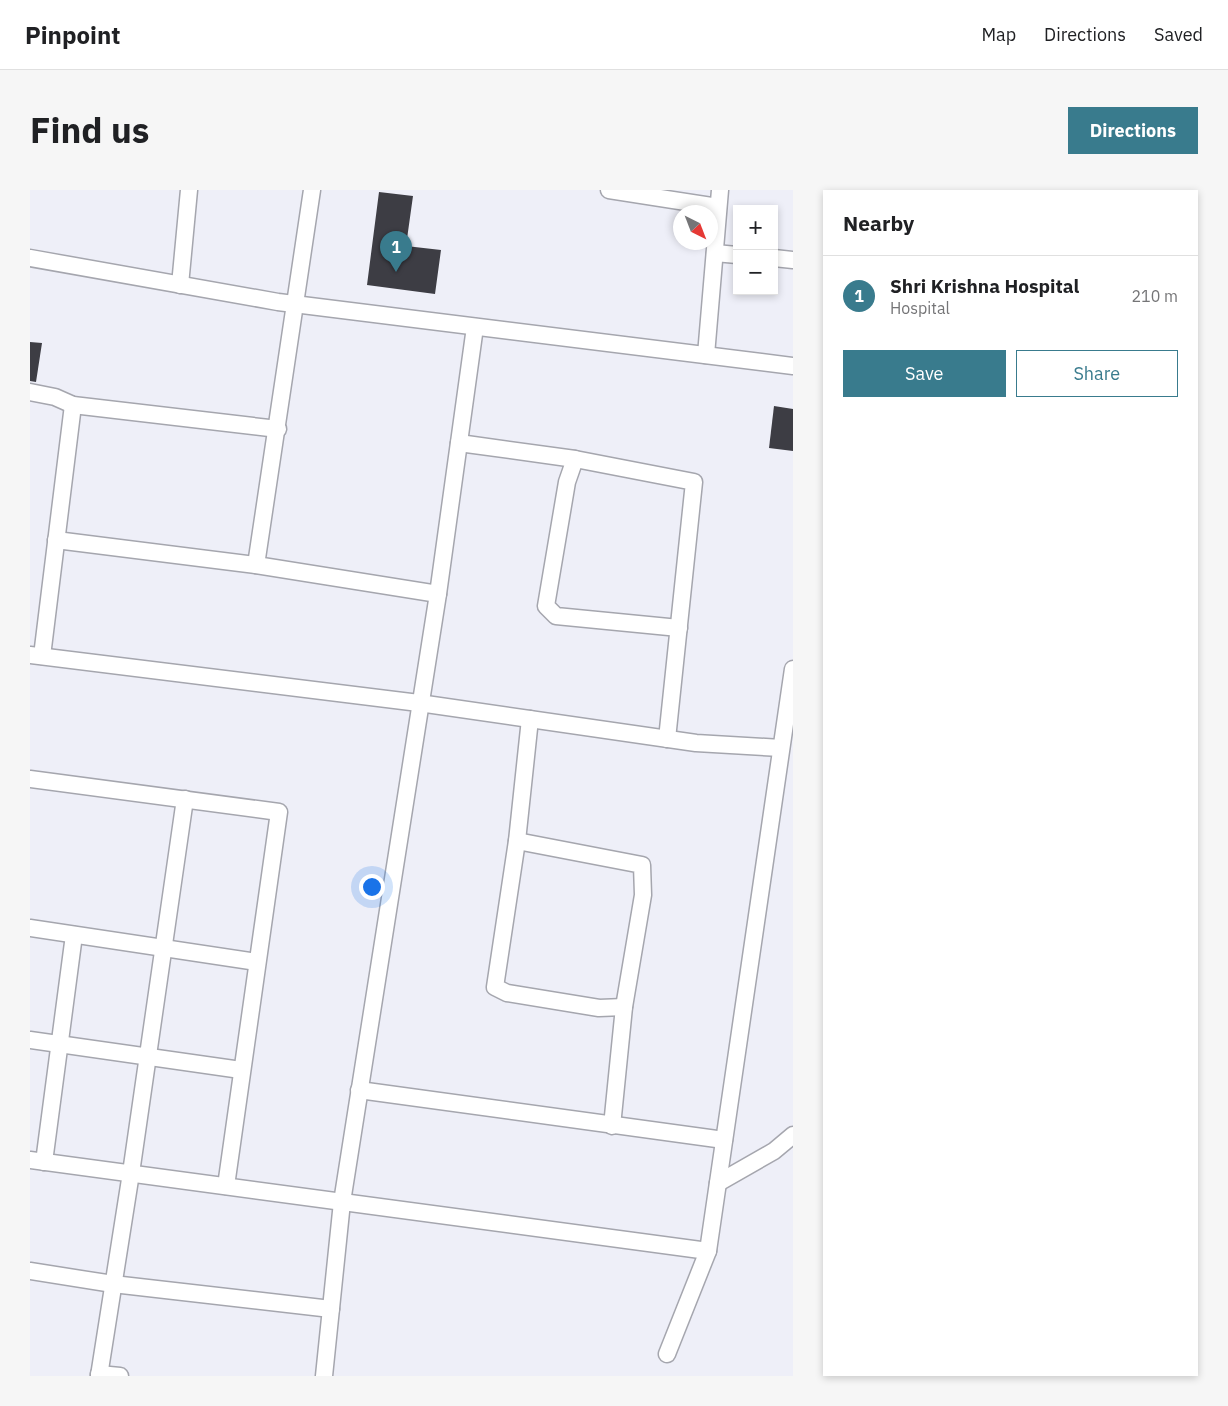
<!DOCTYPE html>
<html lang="en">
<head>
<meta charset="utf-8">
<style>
	:root { --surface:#fff; --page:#f6f6f6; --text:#202124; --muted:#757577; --line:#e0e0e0; --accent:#397b8d }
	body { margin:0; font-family:"IBM Plex Sans",sans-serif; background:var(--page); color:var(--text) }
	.controls { position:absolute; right:15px; top:15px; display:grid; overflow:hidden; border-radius:0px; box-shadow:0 2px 8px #0003 }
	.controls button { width:45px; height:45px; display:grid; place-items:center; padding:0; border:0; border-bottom:1px solid var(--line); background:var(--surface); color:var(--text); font:25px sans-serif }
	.compass { position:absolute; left:643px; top:15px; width:45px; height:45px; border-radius:50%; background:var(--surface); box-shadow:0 2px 8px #0003; rotate:138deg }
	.you { position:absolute; left:341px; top:696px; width:18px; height:18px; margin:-12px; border:4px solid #fff; border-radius:50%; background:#1a73e8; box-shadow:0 0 0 8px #1a73e833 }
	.badge { display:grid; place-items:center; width:32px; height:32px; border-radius:50%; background:var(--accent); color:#fff; font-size:16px; font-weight:700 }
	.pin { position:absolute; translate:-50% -41px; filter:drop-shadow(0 1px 2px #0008) }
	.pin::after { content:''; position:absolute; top:26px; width:18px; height:15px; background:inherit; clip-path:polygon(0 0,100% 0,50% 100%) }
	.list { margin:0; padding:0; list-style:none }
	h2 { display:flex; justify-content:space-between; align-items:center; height:65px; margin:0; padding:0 20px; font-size:21px }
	h2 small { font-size:16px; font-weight:400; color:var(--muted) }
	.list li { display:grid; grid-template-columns:32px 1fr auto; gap:15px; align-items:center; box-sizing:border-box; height:80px; padding:0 20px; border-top:1px solid var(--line) }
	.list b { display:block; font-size:19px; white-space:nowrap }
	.list p { margin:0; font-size:16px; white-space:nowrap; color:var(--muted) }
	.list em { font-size:16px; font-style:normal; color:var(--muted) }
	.actions { display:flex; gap:10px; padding:15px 20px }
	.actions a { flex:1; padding:11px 0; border:1px solid var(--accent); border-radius:0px; text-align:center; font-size:18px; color:var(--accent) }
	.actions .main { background:var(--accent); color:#fff }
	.map { position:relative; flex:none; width:763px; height:1186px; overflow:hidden; border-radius:0px }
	header { display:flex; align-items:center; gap:30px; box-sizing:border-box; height:70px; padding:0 25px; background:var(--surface); border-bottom:1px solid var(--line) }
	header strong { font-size:24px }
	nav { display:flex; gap:28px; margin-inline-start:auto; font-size:18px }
	.intro { display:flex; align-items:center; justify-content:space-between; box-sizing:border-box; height:120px; padding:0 30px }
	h1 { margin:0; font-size:35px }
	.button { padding:12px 22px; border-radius:0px; background:var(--accent); color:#fff; font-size:18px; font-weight:700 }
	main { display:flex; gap:30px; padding:0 30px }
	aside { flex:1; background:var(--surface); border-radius:0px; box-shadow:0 2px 8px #0003 }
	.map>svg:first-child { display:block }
	.building { fill:#3d3d44 }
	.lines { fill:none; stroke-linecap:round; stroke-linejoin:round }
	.street-casing { stroke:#a5a6ae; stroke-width:19 }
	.street { stroke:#fff; stroke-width:16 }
</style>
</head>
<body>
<header>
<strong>Pinpoint</strong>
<nav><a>Map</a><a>Directions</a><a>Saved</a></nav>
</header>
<div class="intro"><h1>Find us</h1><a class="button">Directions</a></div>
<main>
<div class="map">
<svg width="763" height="1186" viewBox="0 0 763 1186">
	<rect width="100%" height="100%" fill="#eeeff8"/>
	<g class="building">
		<polygon points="349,2 383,6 376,56 411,60 405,104 337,95"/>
		<polygon points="0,152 12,153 6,192 0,191"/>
		<polygon points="744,216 763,219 763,261 739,258"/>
	</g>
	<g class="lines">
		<defs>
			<g id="street">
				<polyline points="579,0 688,17"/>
				<polyline points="685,63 707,65"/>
				<polyline points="0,68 248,112 763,176"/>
				<polyline points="744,68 763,70"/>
				<polyline points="150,95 159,0"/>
				<polyline points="676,165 690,0"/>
				<polyline points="0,202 25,207 43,215 248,239"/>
				<polyline points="429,253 545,269 664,292 637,549"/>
				<polyline points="545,269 537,292 516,416 526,426 649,438"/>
				<polyline points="26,350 226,375 408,404"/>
				<polyline points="226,375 282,0"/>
				<polyline points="0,465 389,513 666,553 751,558"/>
				<polyline points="12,466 43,215"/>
				<polyline points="500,529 487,651 465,797 477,803 569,818 594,817"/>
				<polyline points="0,589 249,622 196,996"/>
				<polyline points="487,651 612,675 613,705 594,817 582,936"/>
				<polyline points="0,738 227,772"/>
				<polyline points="0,850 211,880"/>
				<polyline points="329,900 694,950"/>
				<polyline points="0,970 678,1061 763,479"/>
				<polyline points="14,972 44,745"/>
				<polyline points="688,993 744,961 763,945"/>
				<polyline points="0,1081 83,1094 301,1119"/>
				<polyline points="637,1164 678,1061"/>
				<polyline points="69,1184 90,1186"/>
				<polyline points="69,1186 101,983 155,609"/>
				<polyline points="294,1186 312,1012 408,404 445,137"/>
			</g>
		</defs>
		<use href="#street" class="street-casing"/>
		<use href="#street" class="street"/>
	</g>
</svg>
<div class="controls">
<button>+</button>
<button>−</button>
</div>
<svg class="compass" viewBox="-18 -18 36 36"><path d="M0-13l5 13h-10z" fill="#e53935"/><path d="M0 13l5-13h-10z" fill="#757577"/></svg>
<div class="you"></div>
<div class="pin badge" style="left:366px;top:82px">1</div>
</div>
<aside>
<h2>Nearby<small></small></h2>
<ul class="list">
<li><span class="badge">1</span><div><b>Shri Krishna Hospital</b><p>Hospital</p></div><em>210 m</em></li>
</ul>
<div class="actions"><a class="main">Save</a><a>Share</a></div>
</aside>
</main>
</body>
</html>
